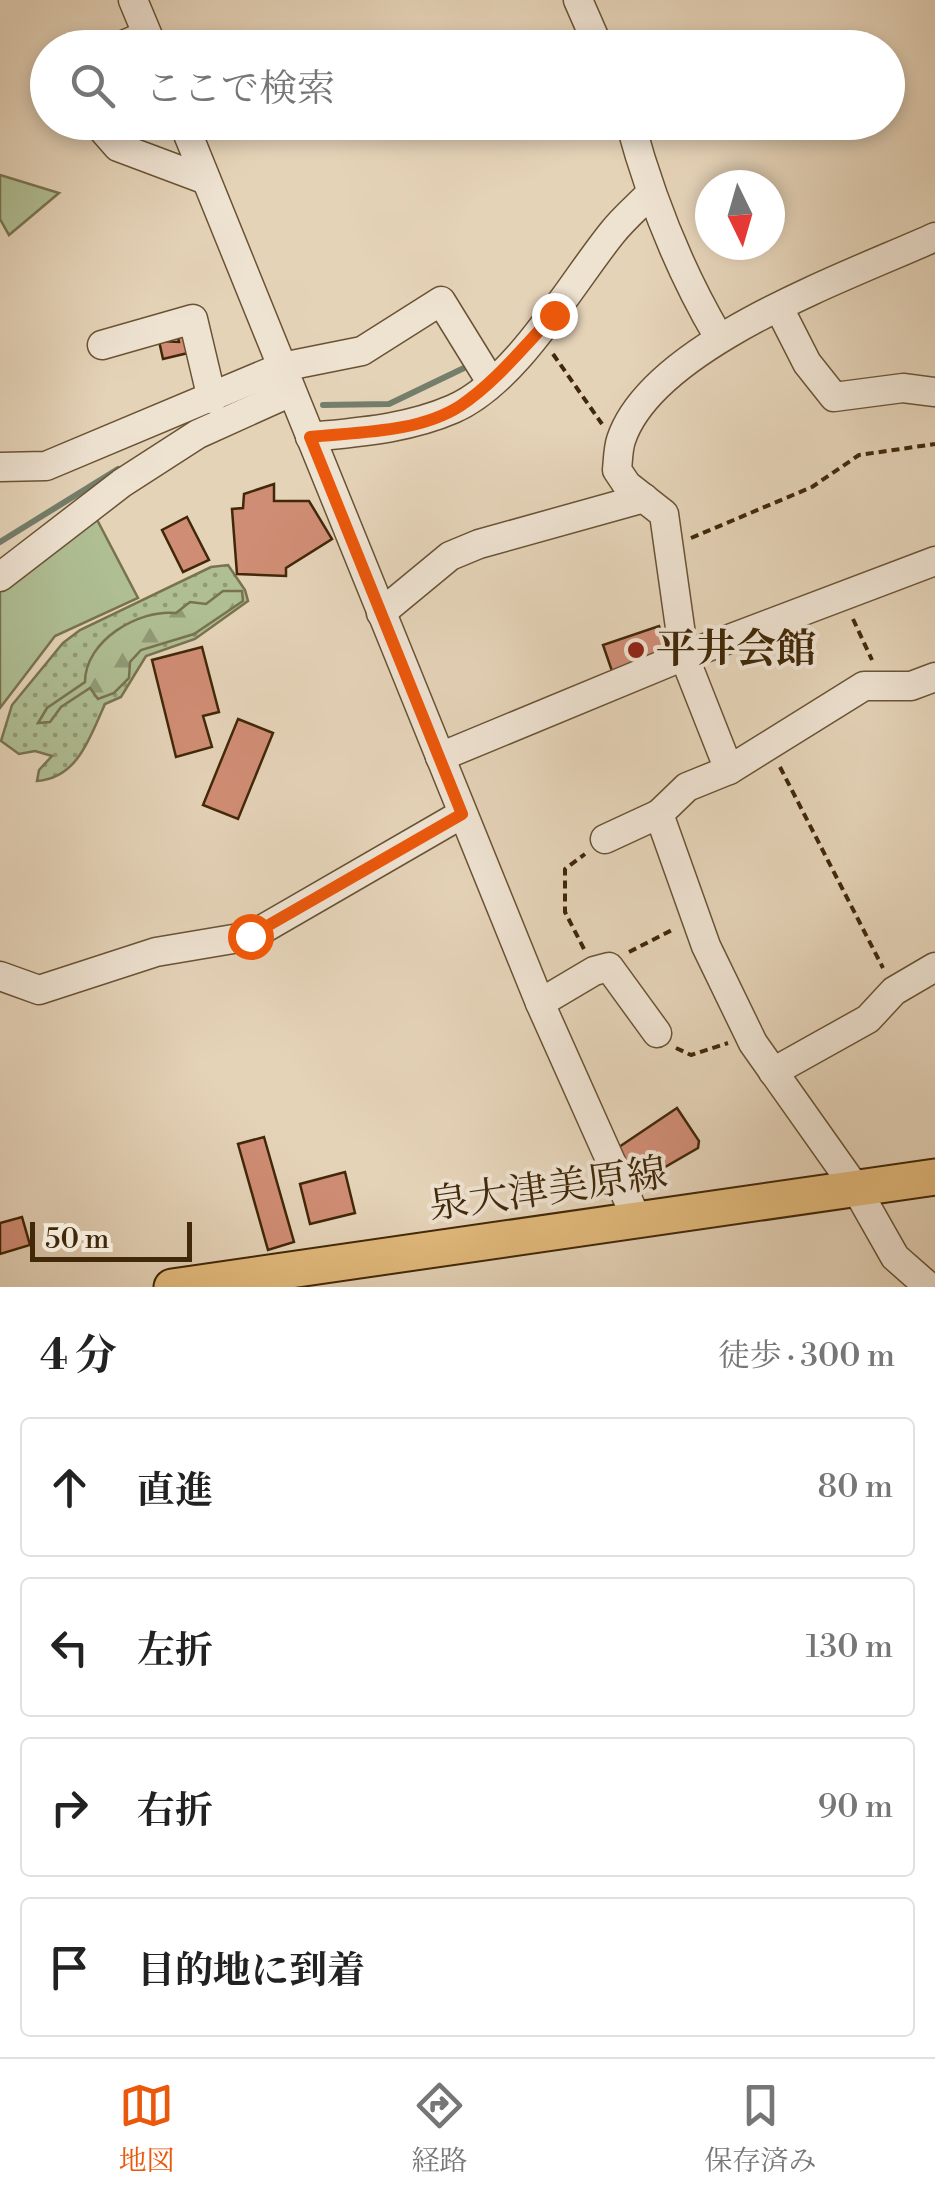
<!DOCTYPE html>
<html lang="ja">
<head>
<meta charset="utf-8">
<style>
	:root { --surface:#fff; --page:#f6f6f6; --text:#222; --muted:#767676; --line:#e0e0e0; --accent:#ea580c }
	body { margin:0; font-family:"Libre Bodoni","Noto Serif JP",serif; background:var(--page); color:var(--text) }
	.compass { position:absolute; left:695px; top:170px; width:90px; height:90px; border-radius:50%; background:var(--surface); box-shadow:0 5px 15px #0003; rotate:175deg }
	.scale { position:absolute; left:30px; bottom:25px; width:162px; box-sizing:border-box; padding-left:10px; border:5px solid #412808; border-top:0; font-size:28px; line-height:35px; white-space:nowrap; color:#412808; -webkit-text-stroke:8px #eee2d1; paint-order:stroke }
	.stop { position:absolute; width:30px; height:30px; margin:-22px; border:8px solid #ea580c; border-radius:50%; background:#fff }
	.stop.end { background:#ea580c; border-color:#fff; box-shadow:0 2px 10px #0008 }
	.list { margin:0; padding:0; list-style:none }
	h2 { display:flex; justify-content:space-between; align-items:center; height:130px; margin:0; padding:0 40px; font-size:42px }
	h2 small { font-size:32px; font-weight:400; color:var(--muted) }
	.list li { display:grid; grid-template-columns:65px 1fr auto; gap:30px; align-items:center; box-sizing:border-box; height:140px; margin:0 20px 20px; padding:0 20px; border:2px solid var(--line); border-radius:10px }
	.list b { display:block; font-size:38px; white-space:nowrap }
	.list em { font-size:32px; font-style:normal; color:var(--muted) }
	.icon { flex:none; width:55px; height:55px; fill:none; stroke:currentColor; stroke-width:2; stroke-linecap:round; stroke-linejoin:round }
	.map { position:relative; flex:none; width:935px; height:1287px; overflow:hidden }
	.search { position:absolute; background:var(--surface); box-shadow:0 5px 15px #0003; left:30px; right:30px; top:30px; height:110px; display:flex; align-items:center; gap:25px; box-sizing:border-box; padding:0 35px; border-radius:55px; color:var(--muted); font-size:38px }
	.sheet { height:770px; background:var(--surface) }
	nav { display:flex; justify-content:space-around; align-items:center; box-sizing:border-box; height:140px; border-top:2px solid var(--line); background:var(--surface); font-size:28px; color:var(--muted) }
	nav a { display:grid; justify-items:center; gap:5px }
	nav .on { color:var(--accent) }
	.map>svg:first-child { display:block }
	.grass { fill:url(#grass-dots); stroke:#78734e; stroke-width:2.5 }
	.forest { fill:url(#forest-firs); stroke:#78734e; stroke-width:2.5 }
	.park { fill:#afbe93; stroke:#78734e; stroke-width:2.5 }
	.lines { fill:none; stroke-linecap:round; stroke-linejoin:round }
	.stream { stroke:#747e6b; stroke-width:6 }
	.building { fill:#d08d75; stroke:#412808; stroke-width:2.5 }
	.minor-casing { stroke:#6a5334; stroke-width:31 }
	.major-casing { stroke:#412808; stroke-width:39 }
	.path { stroke:#412808; stroke-width:4; stroke-dasharray:8 5; stroke-linecap:butt }
	.minor { stroke:#eee2d1; stroke-width:28 }
	.major { stroke:#e2ba7c; stroke-width:35 }
	.route { stroke:#ea580c; stroke-width:12 }
	.poi-dot { fill:#8f2418; stroke:#eee2d1; stroke-width:4 }
	.labels { text-anchor:middle; dominant-baseline:central; stroke-width:8; stroke-linejoin:round; paint-order:stroke }
	.poi-label { font-size:40px; font-weight:bold; fill:#412808; stroke:#eee2d1; text-anchor:start }
	.street-label { font-size:40px; fill:#412808; stroke:#eee2d1 }
</style>
</head>
<body>
<div class="map">
<svg width="935" height="1287" viewBox="0 0 935 1287">
	<defs>
		<pattern id="grass-dots" width="8" height="8" patternUnits="userSpaceOnUse" patternTransform="scale(2.5)"><rect width="8" height="8" fill="#afbe93"/><path d="M2 2h.1M6 6h.1" fill="none" stroke="#909a76" stroke-width="1.8" stroke-linecap="round"/></pattern>
		<pattern id="forest-firs" width="22" height="20" patternUnits="userSpaceOnUse" patternTransform="scale(2.5)"><rect width="22" height="20" fill="#afbe93"/><path d="M5 1l3.5 6h-7zM16 11l3.5 6h-7z" fill="#909a76"/></pattern>
	</defs>
	<rect width="100%" height="100%" fill="#e5d3b8"/>
	<filter id="stains"><feTurbulence type="fractalNoise" baseFrequency=".002" numOctaves="4"/><feColorMatrix values="0 0 0 0 .2 0 0 0 0 .09 0 0 0 0 .02 0 0 0 .5 -.17"/></filter>
	<radialGradient id="worn" r=".72"><stop offset=".6" stop-color="#630" stop-opacity="0"/><stop offset="1" stop-color="#630" stop-opacity=".3"/></radialGradient>
	<path class="grass" d="M228 565 245 590 248 601 195 639 146 656 121 697 105 704C90 737 78 778 37 781L39 770 52 756 35 751 19 754 1 741 12 705 63 643 80 630 211 567Z"/>
	<path class="forest" d="M223 591H242L243 601 194 634 141 650 130 662 129 678 114 693 98 699 90 688 61 707 50 722 38 723 47 708 85 682C85 641 138 609 176 613L190 602 206 604Z"/>
	<g class="park">
		<polygon points="0,175 59,193 9,235 0,219"/>
		<polygon points="93,512 138,598 55,636 0,708 0,584"/>
	</g>
	<g class="lines">
		<g class="stream">
			<polyline points="323,405 389,404 464,368"/>
			<polyline points="0,542 118,469"/>
		</g>
	</g>
	<g class="building">
		<polygon points="184,335 188,353 163,359 159,341 179,342 178,337"/>
		<polygon points="274,484 274,501 309,501 332,539 286,568 286,576 237,574 232,509 243,508 244,494"/>
		<polygon points="187,517 209,560 183,572 162,530"/>
		<polygon points="659,626 669,654 613,674 603,645"/>
		<polygon points="202,647 219,712 203,716 212,747 176,757 152,660"/>
		<polygon points="238,719 273,733 238,819 203,805"/>
		<polygon points="677,1108 699,1141 698,1148 639,1182 616,1149"/>
		<polygon points="264,1137 294,1242 268,1250 238,1144"/>
		<polygon points="345,1172 355,1213 310,1224 300,1184"/>
		<polygon points="22,1217 30,1245 0,1254 0,1223"/>
	</g>
	<g class="lines">
		<defs>
			<g id="minor">
				<polyline points="133,0 153,48"/>
				<polyline points="578,0 599,48"/>
				<polyline points="81,46 90,48"/>
				<polyline points="116,48 147,35"/>
				<polyline points="183,122 540,1003 637,1220"/>
				<path d="M630 122C651 199 678 268 718 336"/>
				<polyline points="97,123 118,147 206,180"/>
				<polyline points="779,308 807,363 834,397 903,388 935,392"/>
				<polyline points="102,345 193,319 212,399"/>
				<path d="M310 437C359 432 407 429 453 409 516 382 570 285 612 233 623 219 637 207 649 195"/>
				<polyline points="0,467 46,466 282,367 362,351 441,301 491,382"/>
				<polyline points="0,577 122,483 198,434 291,392"/>
				<polyline points="381,613 450,556 479,544 644,498"/>
				<polyline points="440,757 684,656 935,561"/>
				<polyline points="729,770 864,686 911,686 935,677"/>
				<polyline points="605,839 659,814"/>
				<polyline points="0,976 39,990 156,952 251,936 462,814"/>
				<polyline points="540,1003 594,971 609,967 657,1033"/>
				<polyline points="773,1072 868,1019 894,991 935,967"/>
				<path d="M929 1287 895 1257 857 1190 753 1043 706 946 659 814 687 787 729 770 684 656 664 514 627 485 617 470C618 461 618 449 621 440 652 345 849 276 935 237"/>
			</g>
			<polyline id="major" points="172,1287 935,1177"/>
		</defs>
		<use href="#minor" class="minor-casing"/>
		<use href="#major" class="major-casing"/>
		<g class="path">
			<polyline points="553,354 602,424"/>
			<polyline points="691,538 812,487 859,455 935,444"/>
			<polyline points="853,619 872,660"/>
			<polyline points="780,767 883,968"/>
			<polyline points="584,949 565,912 565,869 585,854"/>
			<polyline points="629,952 674,929"/>
			<polyline points="676,1048 691,1055 728,1043"/>
		</g>
		<use href="#minor" class="minor"/>
		<use href="#major" class="major"/>
	</g>
	<g class="lines">
		<path class="route" d="M250 936 462 814 310 437C357 432 418 433 460 406 496 382 524 346 554 315"/>
	</g>
	<circle class="poi-dot" cx="636" cy="650" r="10"/>
	<g class="labels">
		<g class="poi-label">
			<text x="656" y="650">平井会館</text>
		</g>
		<g class="street-label">
			<text transform="translate(548 1190) rotate(-8)">泉大津美原線</text>
		</g>
	</g>
	<rect width="100%" height="100%" filter="url(#stains)"/>
	<rect width="100%" height="100%" fill="url(#worn)"/>
</svg>
<svg class="compass" viewBox="-18 -18 36 36"><path d="M0-13l5 13h-10z" fill="#e53935"/><path d="M0 13l5-13h-10z" fill="#767676"/></svg>
<div class="scale">50 m</div>
<div class="stop" style="left:250px;top:936px"></div>
<div class="stop end" style="left:554px;top:315px"></div>
<div class="search"><svg class="icon" aria-label="search" viewBox="0 0 24 24"><circle cx="10" cy="10" r="6"/><path d="M15 15l6 6"/></svg>ここで検索</div>
</div>
<section class="sheet">
<h2>4 分<small>徒歩 · 300 m</small></h2>
<ul class="list">
<li><svg class="icon" aria-label="ahead" viewBox="0 0 24 24"><path d="M12 20V5M6 11l6-6 6 6"/></svg><div><b>直進</b></div><em>80 m</em></li>
<li><svg class="icon" aria-label="left" viewBox="0 0 24 24"><path d="M17 20v-9H6M10 6l-5 5 5 5"/></svg><div><b>左折</b></div><em>130 m</em></li>
<li><svg class="icon" aria-label="right" viewBox="0 0 24 24"><path d="M7 20v-9h11M14 6l5 5-5 5"/></svg><div><b>右折</b></div><em>90 m</em></li>
<li><svg class="icon" aria-label="arrive" viewBox="0 0 24 24"><path d="M6 21V4h12l-3 4 3 4H6"/></svg><div><b>目的地に到着</b></div></li>
</ul>
</section>
<nav>
<a class="on"><svg class="icon" aria-label="map" viewBox="0 0 24 24"><path d="M3 6l6-2 6 2 6-2v14l-6 2-6-2-6 2zM9 4v14M15 6v14"/></svg>地図</a>
<a><svg class="icon" aria-label="directions" viewBox="0 0 24 24"><path d="M12 3l9 9-9 9-9-9zM9 14v-3h6M13 9l2 2-2 2"/></svg>経路</a>
<a><svg class="icon" aria-label="saved" viewBox="0 0 24 24"><path d="M7 4h10v16l-5-4-5 4z"/></svg>保存済み</a>
</nav>
</body>
</html>
